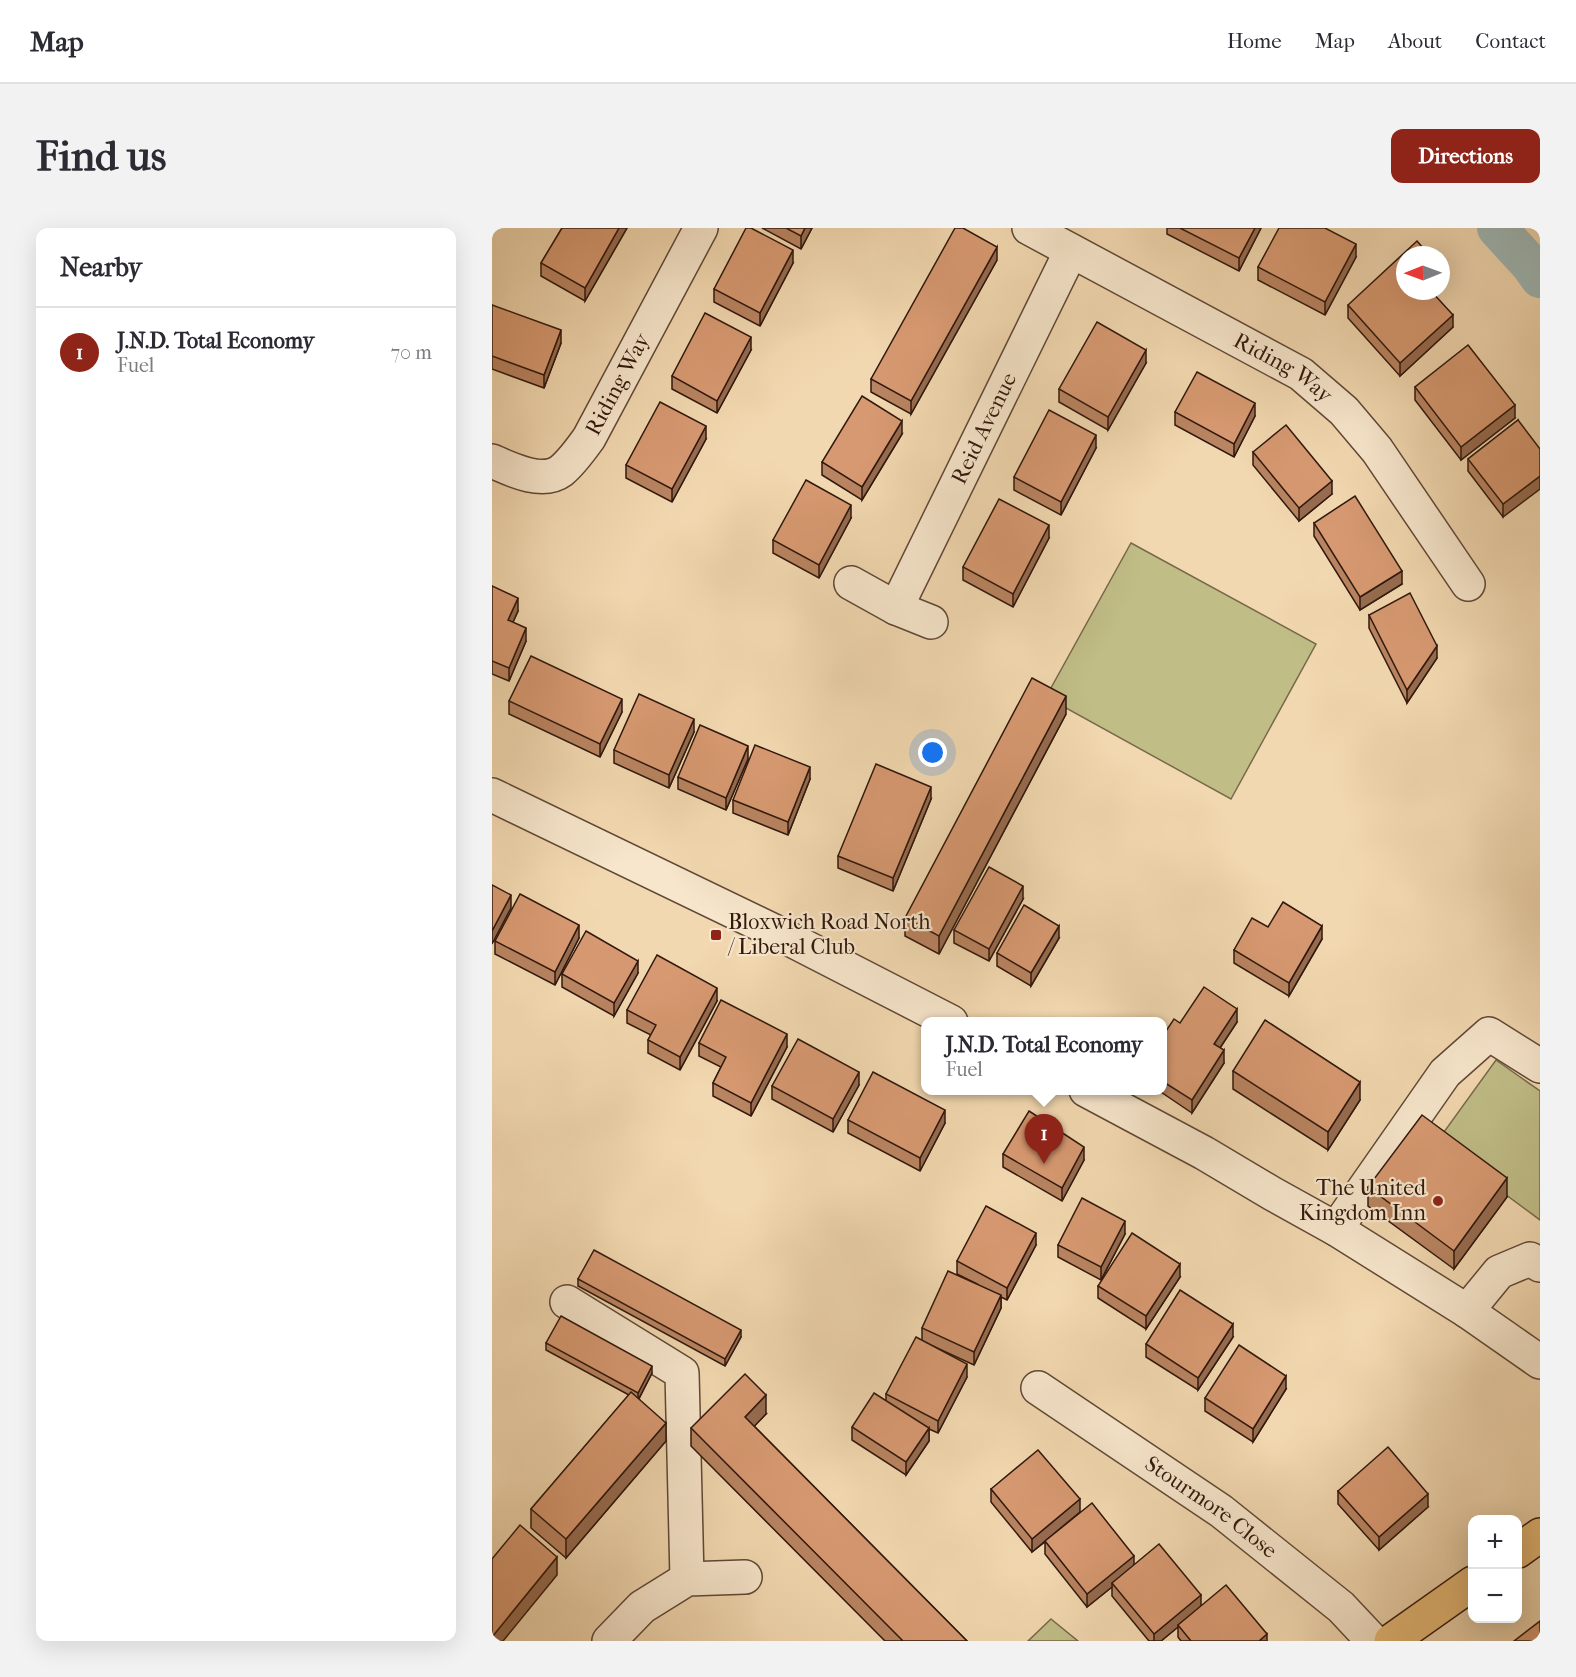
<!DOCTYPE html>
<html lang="en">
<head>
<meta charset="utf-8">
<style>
	:root { --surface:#fff; --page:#f2f2f3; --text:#2b2b33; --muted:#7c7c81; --line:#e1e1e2; --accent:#8f2418 }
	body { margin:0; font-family:"IM FELL French Canon",serif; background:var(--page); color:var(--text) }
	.controls { position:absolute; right:18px; bottom:18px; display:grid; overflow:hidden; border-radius:12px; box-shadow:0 6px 24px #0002 }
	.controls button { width:54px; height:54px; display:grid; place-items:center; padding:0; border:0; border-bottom:2px solid var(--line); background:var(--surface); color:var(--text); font:30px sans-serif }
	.compass { position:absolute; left:904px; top:18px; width:54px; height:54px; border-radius:50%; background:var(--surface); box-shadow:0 6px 24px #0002; rotate:269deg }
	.you { position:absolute; left:441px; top:525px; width:21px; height:21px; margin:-15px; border:4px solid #fff; border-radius:50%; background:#1a73e8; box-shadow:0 0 0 9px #1a73e833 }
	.badge { display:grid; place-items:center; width:39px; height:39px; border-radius:50%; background:var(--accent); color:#fff; font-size:20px; font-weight:700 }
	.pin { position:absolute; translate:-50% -50px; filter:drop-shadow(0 2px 3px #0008) }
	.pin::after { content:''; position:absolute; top:32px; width:21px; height:18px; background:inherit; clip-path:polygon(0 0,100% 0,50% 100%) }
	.popup { position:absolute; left:429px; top:789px; width:246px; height:78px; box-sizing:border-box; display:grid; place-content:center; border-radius:12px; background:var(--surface); filter:drop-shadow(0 2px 4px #0005); font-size:20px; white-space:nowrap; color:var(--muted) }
	.popup b { font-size:22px; color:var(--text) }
	.popup::after { content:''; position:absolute; left:50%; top:100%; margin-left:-12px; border:12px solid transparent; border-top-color:var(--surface) }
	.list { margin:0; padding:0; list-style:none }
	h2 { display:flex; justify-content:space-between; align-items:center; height:78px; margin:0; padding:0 24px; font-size:26px }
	h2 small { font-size:20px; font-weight:400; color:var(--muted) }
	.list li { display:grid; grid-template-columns:39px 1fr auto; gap:18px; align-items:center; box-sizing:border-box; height:90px; padding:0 24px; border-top:2px solid var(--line) }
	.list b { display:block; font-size:22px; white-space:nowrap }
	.list p { margin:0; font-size:20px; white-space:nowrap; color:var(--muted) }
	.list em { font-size:20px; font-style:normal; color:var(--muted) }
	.map { position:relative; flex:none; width:1048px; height:1413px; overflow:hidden; border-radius:12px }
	header { display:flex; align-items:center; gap:36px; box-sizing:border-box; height:84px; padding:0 30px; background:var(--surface); border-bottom:2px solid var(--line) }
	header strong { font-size:28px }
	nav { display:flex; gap:33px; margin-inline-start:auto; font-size:21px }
	.intro { display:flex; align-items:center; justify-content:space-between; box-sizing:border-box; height:144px; padding:0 36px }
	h1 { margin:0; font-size:42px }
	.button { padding:15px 27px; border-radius:12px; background:var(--accent); color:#fff; font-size:21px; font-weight:700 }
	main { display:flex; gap:36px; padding:0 36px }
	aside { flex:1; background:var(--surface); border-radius:12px; box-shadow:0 6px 24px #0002 }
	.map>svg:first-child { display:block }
	.green { fill:#c0bd87; stroke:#786a4a; stroke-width:1.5 }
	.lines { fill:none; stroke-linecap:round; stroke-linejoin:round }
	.canal { stroke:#9eb8b5; stroke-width:40 }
	.minor-casing { stroke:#604836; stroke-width:36 }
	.major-casing { stroke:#30180d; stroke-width:36 }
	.minor { stroke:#f7e6cc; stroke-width:33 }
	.major { stroke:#e9bc78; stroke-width:33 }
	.wall { fill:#b98461; stroke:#30180d; stroke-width:1.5 }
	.shaded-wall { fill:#966b4f; stroke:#30180d; stroke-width:1.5 }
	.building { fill:#d79971; stroke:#30180d; stroke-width:1.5 }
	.poi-dot { fill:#8f2418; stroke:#f7e6cc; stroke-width:2 }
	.labels { text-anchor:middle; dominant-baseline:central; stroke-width:4.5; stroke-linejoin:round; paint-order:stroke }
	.street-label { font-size:22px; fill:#30180d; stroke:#f7e6cc }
	.poi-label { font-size:22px; fill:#30180d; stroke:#f7e6cc; text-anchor:start }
</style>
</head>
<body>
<header>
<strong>Map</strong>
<nav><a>Home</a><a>Map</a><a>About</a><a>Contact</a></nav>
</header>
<div class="intro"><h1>Find us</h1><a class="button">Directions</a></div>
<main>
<aside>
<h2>Nearby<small></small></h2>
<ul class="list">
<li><span class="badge">1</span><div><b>J.N.D. Total Economy</b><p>Fuel</p></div><em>70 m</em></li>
</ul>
</aside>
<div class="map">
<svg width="1048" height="1413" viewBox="0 0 1048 1413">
	<rect width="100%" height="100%" fill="#f2d8b0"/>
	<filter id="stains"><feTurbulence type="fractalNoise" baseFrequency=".00333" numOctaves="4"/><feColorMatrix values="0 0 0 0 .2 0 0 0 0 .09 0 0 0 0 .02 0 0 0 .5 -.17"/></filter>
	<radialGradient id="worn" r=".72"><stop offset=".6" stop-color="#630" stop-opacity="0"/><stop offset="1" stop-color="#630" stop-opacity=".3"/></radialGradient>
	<g class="green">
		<polygon points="639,315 824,416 739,571 554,469"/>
		<polygon points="1004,832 1048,863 1048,992 944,915"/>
		<polygon points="559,1391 586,1413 536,1413"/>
	</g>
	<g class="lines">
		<polyline class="canal" points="1005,0 1038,36 1048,50"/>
		<defs>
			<g id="minor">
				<path id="s1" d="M537 0 809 146 852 183 885 222 976 356"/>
				<path id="s2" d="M0 233C18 241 50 257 69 243 80 234 89 221 97 210L209 0"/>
				<polyline points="359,355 404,380 439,394"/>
				<path id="s3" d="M404 380 579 23"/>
				<polyline points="0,567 284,704 459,794"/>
				<polyline points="594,862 712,925 781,966 844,1001 975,1083 1048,1134"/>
				<polyline points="844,1001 953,845 997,806 1048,838"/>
				<polyline points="75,1074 190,1145 195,1351"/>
				<polyline points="975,1083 1007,1044 1038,1031 1048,1037"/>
				<path id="s4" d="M546 1160 729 1283 849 1379 881 1413"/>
				<polyline points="117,1413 150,1379 195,1351 253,1349"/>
			</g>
			<g id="major">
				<polyline points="1026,1323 1048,1307"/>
				<polyline points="899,1413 981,1355"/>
			</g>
		</defs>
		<use href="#minor" class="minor-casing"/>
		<use href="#major" class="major-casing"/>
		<use href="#minor" class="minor"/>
		<use href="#major" class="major"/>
	</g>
	<g class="wall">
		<polygon points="70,0 135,0 93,73 49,48 49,35"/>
		<polygon points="270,0 320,0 309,21"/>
		<polygon points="675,0 769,0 747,43 675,6"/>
		<polygon points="864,29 833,87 766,52 766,39"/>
		<polygon points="505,32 419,186 379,164 379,151"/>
		<polygon points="301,35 268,98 222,74 222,61"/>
		<polygon points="913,63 961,99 908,148 856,90 856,77"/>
		<polygon points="0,77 69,115 52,160 0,141"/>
		<polygon points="259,122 225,185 180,161 180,148"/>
		<polygon points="654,135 616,202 567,174 567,161"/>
		<polygon points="923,159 1023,190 969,232 923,172"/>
		<polygon points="683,184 763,188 742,229 683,197"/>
		<polygon points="1026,192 1011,289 976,243 976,231"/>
		<polygon points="410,206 370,272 330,247 330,234"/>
		<polygon points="214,211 180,274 134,250 134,237"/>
		<polygon points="604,220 569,287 522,262 522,249"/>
		<polygon points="761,224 840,266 807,293 761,237"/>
		<polygon points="359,290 327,350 281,325 281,312"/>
		<polygon points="822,295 910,356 868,382 822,308"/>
		<polygon points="557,310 521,379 471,352 471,339"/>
		<polygon points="0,358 26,383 21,394 34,413 17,453 0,446"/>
		<polygon points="877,387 945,430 915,475 877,400"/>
		<polygon points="17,473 130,484 108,529 17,486"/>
		<polygon points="574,486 447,726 413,708 413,690"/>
		<polygon points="202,504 177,560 122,535 122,522"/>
		<polygon points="256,531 234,582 186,561 186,549"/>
		<polygon points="318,551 296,607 241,585 241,572"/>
		<polygon points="439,571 401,663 346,640 346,628"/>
		<polygon points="531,671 497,733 462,715 462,702"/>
		<polygon points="776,699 830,711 797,768 742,735 742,722"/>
		<polygon points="87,710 63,757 3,726 3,713"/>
		<polygon points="567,710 539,758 505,738 505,725"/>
		<polygon points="146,745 122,788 70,759 70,746"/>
		<polygon points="225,773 188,842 156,825 156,812 159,807 135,795 135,782"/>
		<polygon points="745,794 728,820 732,835 700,885 666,862 670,862 670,809 688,795"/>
		<polygon points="207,815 295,819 259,888 221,868 221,855 229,839 207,828"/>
		<polygon points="741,843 868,872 836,922 741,861"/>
		<polygon points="367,857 341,904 280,871 280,858"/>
		<polygon points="356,892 453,895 428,943 356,905"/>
		<polygon points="511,926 592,932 570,973 511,939"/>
		<polygon points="876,959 1015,969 962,1041 876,978"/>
		<polygon points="633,1006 609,1052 566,1029 566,1017"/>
		<polygon points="544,1017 515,1072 509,1069 509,1080 482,1137 432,1114 475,1149 446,1205 437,1201 437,1213 414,1247 360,1212 360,1199 394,1172 394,1166 430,1113 430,1100 485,1056 465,1046 465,1033"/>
		<polygon points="688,1049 654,1101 606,1070 606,1058"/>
		<polygon points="86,1051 249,1109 233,1138 86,1058"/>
		<polygon points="741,1109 706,1162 654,1129 654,1116"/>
		<polygon points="54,1115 160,1145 147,1171 174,1213 74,1330 39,1300 39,1281 137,1167 54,1122"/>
		<polygon points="794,1161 761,1214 713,1183 713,1170"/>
		<polygon points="274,1186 262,1198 475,1413 393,1413 199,1218 199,1200"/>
		<polygon points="499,1261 588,1284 567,1301 642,1336 709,1377 775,1413 689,1413 686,1409 686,1399 669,1413 657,1413 620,1368 620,1359 595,1379 553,1326 553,1314 540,1324 499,1274"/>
		<polygon points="846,1263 936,1279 887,1322 846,1276"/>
	</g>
	<g class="shaded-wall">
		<polygon points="127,0 135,0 93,73 93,60"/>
		<polygon points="313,0 320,0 309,21 309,8"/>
		<polygon points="763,0 769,0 747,43 747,30"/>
		<polygon points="864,16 864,29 833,87 833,74"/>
		<polygon points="505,19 505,32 419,186 419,173"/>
		<polygon points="301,22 301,35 268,98 268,85"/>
		<polygon points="961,87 961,99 908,148 908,135"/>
		<polygon points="69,102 69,115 52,160 52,147"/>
		<polygon points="259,109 259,122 225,185 225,173"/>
		<polygon points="654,122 654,135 616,202 616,189"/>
		<polygon points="763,175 763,188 742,229 742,216"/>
		<polygon points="1023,177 1023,190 969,232 969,219"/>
		<polygon points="410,193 410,206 370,272 370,259"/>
		<polygon points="214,198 214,211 180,274 180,261"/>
		<polygon points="604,207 604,220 569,287 569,274"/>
		<polygon points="1048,248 1048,261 1011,289 1011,276"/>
		<polygon points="840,253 840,266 807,293 807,280"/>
		<polygon points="359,277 359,290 327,350 327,337"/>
		<polygon points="557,297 557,310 521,379 521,366"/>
		<polygon points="910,343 910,356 868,382 868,369"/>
		<polygon points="26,370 26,383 16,405 16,392"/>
		<polygon points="34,400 34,413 17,453 17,440"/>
		<polygon points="945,418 945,430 915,475 915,462"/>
		<polygon points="574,468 574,486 447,726 447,708"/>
		<polygon points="130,471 130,484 108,529 108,516"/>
		<polygon points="202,491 202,504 177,560 177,547"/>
		<polygon points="256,518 256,531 234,582 234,570"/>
		<polygon points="318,539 318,551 296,607 296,594"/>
		<polygon points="439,559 439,571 401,663 401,650"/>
		<polygon points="531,658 531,671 497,733 497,721"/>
		<polygon points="19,667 19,680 0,716 0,703"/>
		<polygon points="87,697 87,710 63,757 63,744"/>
		<polygon points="567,698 567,710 539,758 539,745"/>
		<polygon points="830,698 830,711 797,768 797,755"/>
		<polygon points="146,733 146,745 122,788 122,775"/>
		<polygon points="225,760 225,773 188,842 188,829"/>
		<polygon points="745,781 745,794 722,829 722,816"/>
		<polygon points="295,806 295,819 259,888 259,875"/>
		<polygon points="732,822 732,835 700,885 700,872"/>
		<polygon points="367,844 367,857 341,904 341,891"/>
		<polygon points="868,854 868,872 836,922 836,904"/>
		<polygon points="453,882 453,895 428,943 428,930"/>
		<polygon points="592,919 592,932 570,973 570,960"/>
		<polygon points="1015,950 1015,969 962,1041 962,1023"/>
		<polygon points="633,993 633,1006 609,1052 609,1039"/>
		<polygon points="544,1005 544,1017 515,1072 515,1060"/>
		<polygon points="688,1036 688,1049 654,1101 654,1088"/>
		<polygon points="509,1067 509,1080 482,1137 482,1124"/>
		<polygon points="741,1096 741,1109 706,1162 706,1150"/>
		<polygon points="249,1102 249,1109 233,1138 233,1131"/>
		<polygon points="475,1136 475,1149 446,1205 446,1193"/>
		<polygon points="160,1138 160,1145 146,1172 146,1165"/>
		<polygon points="794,1148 794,1161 761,1214 761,1201"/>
		<polygon points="274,1167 274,1186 253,1208 253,1189"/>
		<polygon points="174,1195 174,1213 74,1330 74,1311"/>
		<polygon points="437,1200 437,1213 414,1247 414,1234"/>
		<polygon points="936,1266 936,1279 887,1322 887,1309"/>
		<polygon points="588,1271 588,1284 540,1324 540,1311"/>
		<polygon points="642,1328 642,1341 620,1355 620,1359 595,1379 595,1366"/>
		<polygon points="65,1329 65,1347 11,1413 0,1413 0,1409"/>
		<polygon points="709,1367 709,1379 686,1397 686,1399 669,1413 662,1413 662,1406"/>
		<polygon points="775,1406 775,1413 767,1413"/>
	</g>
	<g class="building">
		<polygon points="70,0 127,0 93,60 49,35"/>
		<polygon points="254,0 259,0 301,22 268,85 222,61"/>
		<polygon points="294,0 313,0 309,8"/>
		<polygon points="463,0 471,0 505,19 419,173 379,151"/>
		<polygon points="688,0 763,0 747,30"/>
		<polygon points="787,0 833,0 864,16 833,74 766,39"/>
		<polygon points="925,13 937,27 913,27 913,63 939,63 961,87 908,135 856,77"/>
		<polygon points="0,77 69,102 52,147 0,128"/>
		<polygon points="213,85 259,109 225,173 180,148"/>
		<polygon points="605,94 654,122 616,189 567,161"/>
		<polygon points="976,117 1023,177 969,219 923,159"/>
		<polygon points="705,144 763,175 742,216 683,184"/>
		<polygon points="370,168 410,193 370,259 330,234"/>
		<polygon points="168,174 214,198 180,261 134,237"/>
		<polygon points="557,182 604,207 569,274 522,249"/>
		<polygon points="1026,192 1048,221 1048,248 1011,276 976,231"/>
		<polygon points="794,197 840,253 807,280 761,224"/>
		<polygon points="314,252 359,277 327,337 281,312"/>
		<polygon points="863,268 910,343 868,369 822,295"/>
		<polygon points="507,271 557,297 521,366 471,339"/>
		<polygon points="0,358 26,370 16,392 34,400 17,440 0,433"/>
		<polygon points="918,365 945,418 915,462 877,387"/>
		<polygon points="39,428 130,471 108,516 17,473"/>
		<polygon points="540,450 574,468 447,708 413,690"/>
		<polygon points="147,466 202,491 177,547 122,522"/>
		<polygon points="208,497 256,518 234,570 186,549"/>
		<polygon points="263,517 318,539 296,594 241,572"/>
		<polygon points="384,536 439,559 401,650 346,628"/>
		<polygon points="497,639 531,658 497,721 462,702"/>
		<polygon points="0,657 19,667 0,703"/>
		<polygon points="28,666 87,697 63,744 3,713"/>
		<polygon points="791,674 830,698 797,755 742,722 760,690 776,699"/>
		<polygon points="532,677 567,698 539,745 505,725"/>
		<polygon points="94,703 146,733 122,775 70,746"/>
		<polygon points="165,727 225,760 188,829 156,812 164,797 135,782"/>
		<polygon points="712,759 745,781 722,816 732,822 700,872 670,853 670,809 682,791 688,795"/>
		<polygon points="229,772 295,806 259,875 221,855 234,829 207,815"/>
		<polygon points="773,792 868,854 836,904 741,843"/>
		<polygon points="306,811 367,844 341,891 280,858"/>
		<polygon points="381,844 453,882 428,930 356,892"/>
		<polygon points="537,883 592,919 570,960 511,926"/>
		<polygon points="930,887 1015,950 962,1023 876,959"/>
		<polygon points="590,970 633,993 609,1039 566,1017"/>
		<polygon points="494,978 544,1005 515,1060 465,1033"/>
		<polygon points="640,1005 688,1036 654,1088 606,1058"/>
		<polygon points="102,1022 249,1102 233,1131 86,1051"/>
		<polygon points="456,1043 509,1067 482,1124 430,1100"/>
		<polygon points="688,1062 741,1096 706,1150 654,1116"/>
		<polygon points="69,1088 160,1138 146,1165 54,1115"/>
		<polygon points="424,1109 475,1136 446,1193 394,1166"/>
		<polygon points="747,1117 794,1148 761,1201 713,1170"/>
		<polygon points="253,1146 274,1167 253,1189 475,1413 411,1413 199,1200"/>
		<polygon points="139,1164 174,1195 74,1311 39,1281"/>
		<polygon points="382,1165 437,1200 414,1234 360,1199"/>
		<polygon points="896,1219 936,1266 887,1309 846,1263"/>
		<polygon points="546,1222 588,1271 540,1311 499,1261"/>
		<polygon points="600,1275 642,1328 595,1366 553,1313"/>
		<polygon points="28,1297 65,1329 0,1409 0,1331"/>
		<polygon points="667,1316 709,1367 662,1406 620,1355"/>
		<polygon points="734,1357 775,1406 767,1413 699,1413 686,1397"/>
		<polygon points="1048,1393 1048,1413 1022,1413"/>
	</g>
	<g class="poi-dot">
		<rect x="218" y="701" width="12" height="12" rx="3"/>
		<circle cx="946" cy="973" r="6"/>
	</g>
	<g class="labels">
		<g class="street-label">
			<text stroke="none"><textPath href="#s1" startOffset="290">Riding Way</textPath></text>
			<text stroke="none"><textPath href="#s2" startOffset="177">Riding Way</textPath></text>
			<text stroke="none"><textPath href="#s3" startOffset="200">Reid Avenue</textPath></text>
			<text stroke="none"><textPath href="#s4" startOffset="210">Stourmore Close</textPath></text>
		</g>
		<g class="poi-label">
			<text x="236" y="694">Bloxwich Road North<tspan x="236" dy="25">/ Liberal Club</tspan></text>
			<text x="934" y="960" text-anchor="end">The United<tspan x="934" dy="25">Kingdom Inn</tspan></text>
		</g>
	</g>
	<rect width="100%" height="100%" filter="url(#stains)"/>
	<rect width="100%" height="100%" fill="url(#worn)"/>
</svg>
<div class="controls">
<button>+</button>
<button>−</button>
</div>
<svg class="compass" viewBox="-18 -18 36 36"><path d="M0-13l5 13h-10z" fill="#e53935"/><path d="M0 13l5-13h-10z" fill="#7c7c81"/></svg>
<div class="you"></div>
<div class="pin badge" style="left:552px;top:936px">1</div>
<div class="popup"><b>J.N.D. Total Economy</b>Fuel</div>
</div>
</main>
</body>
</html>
